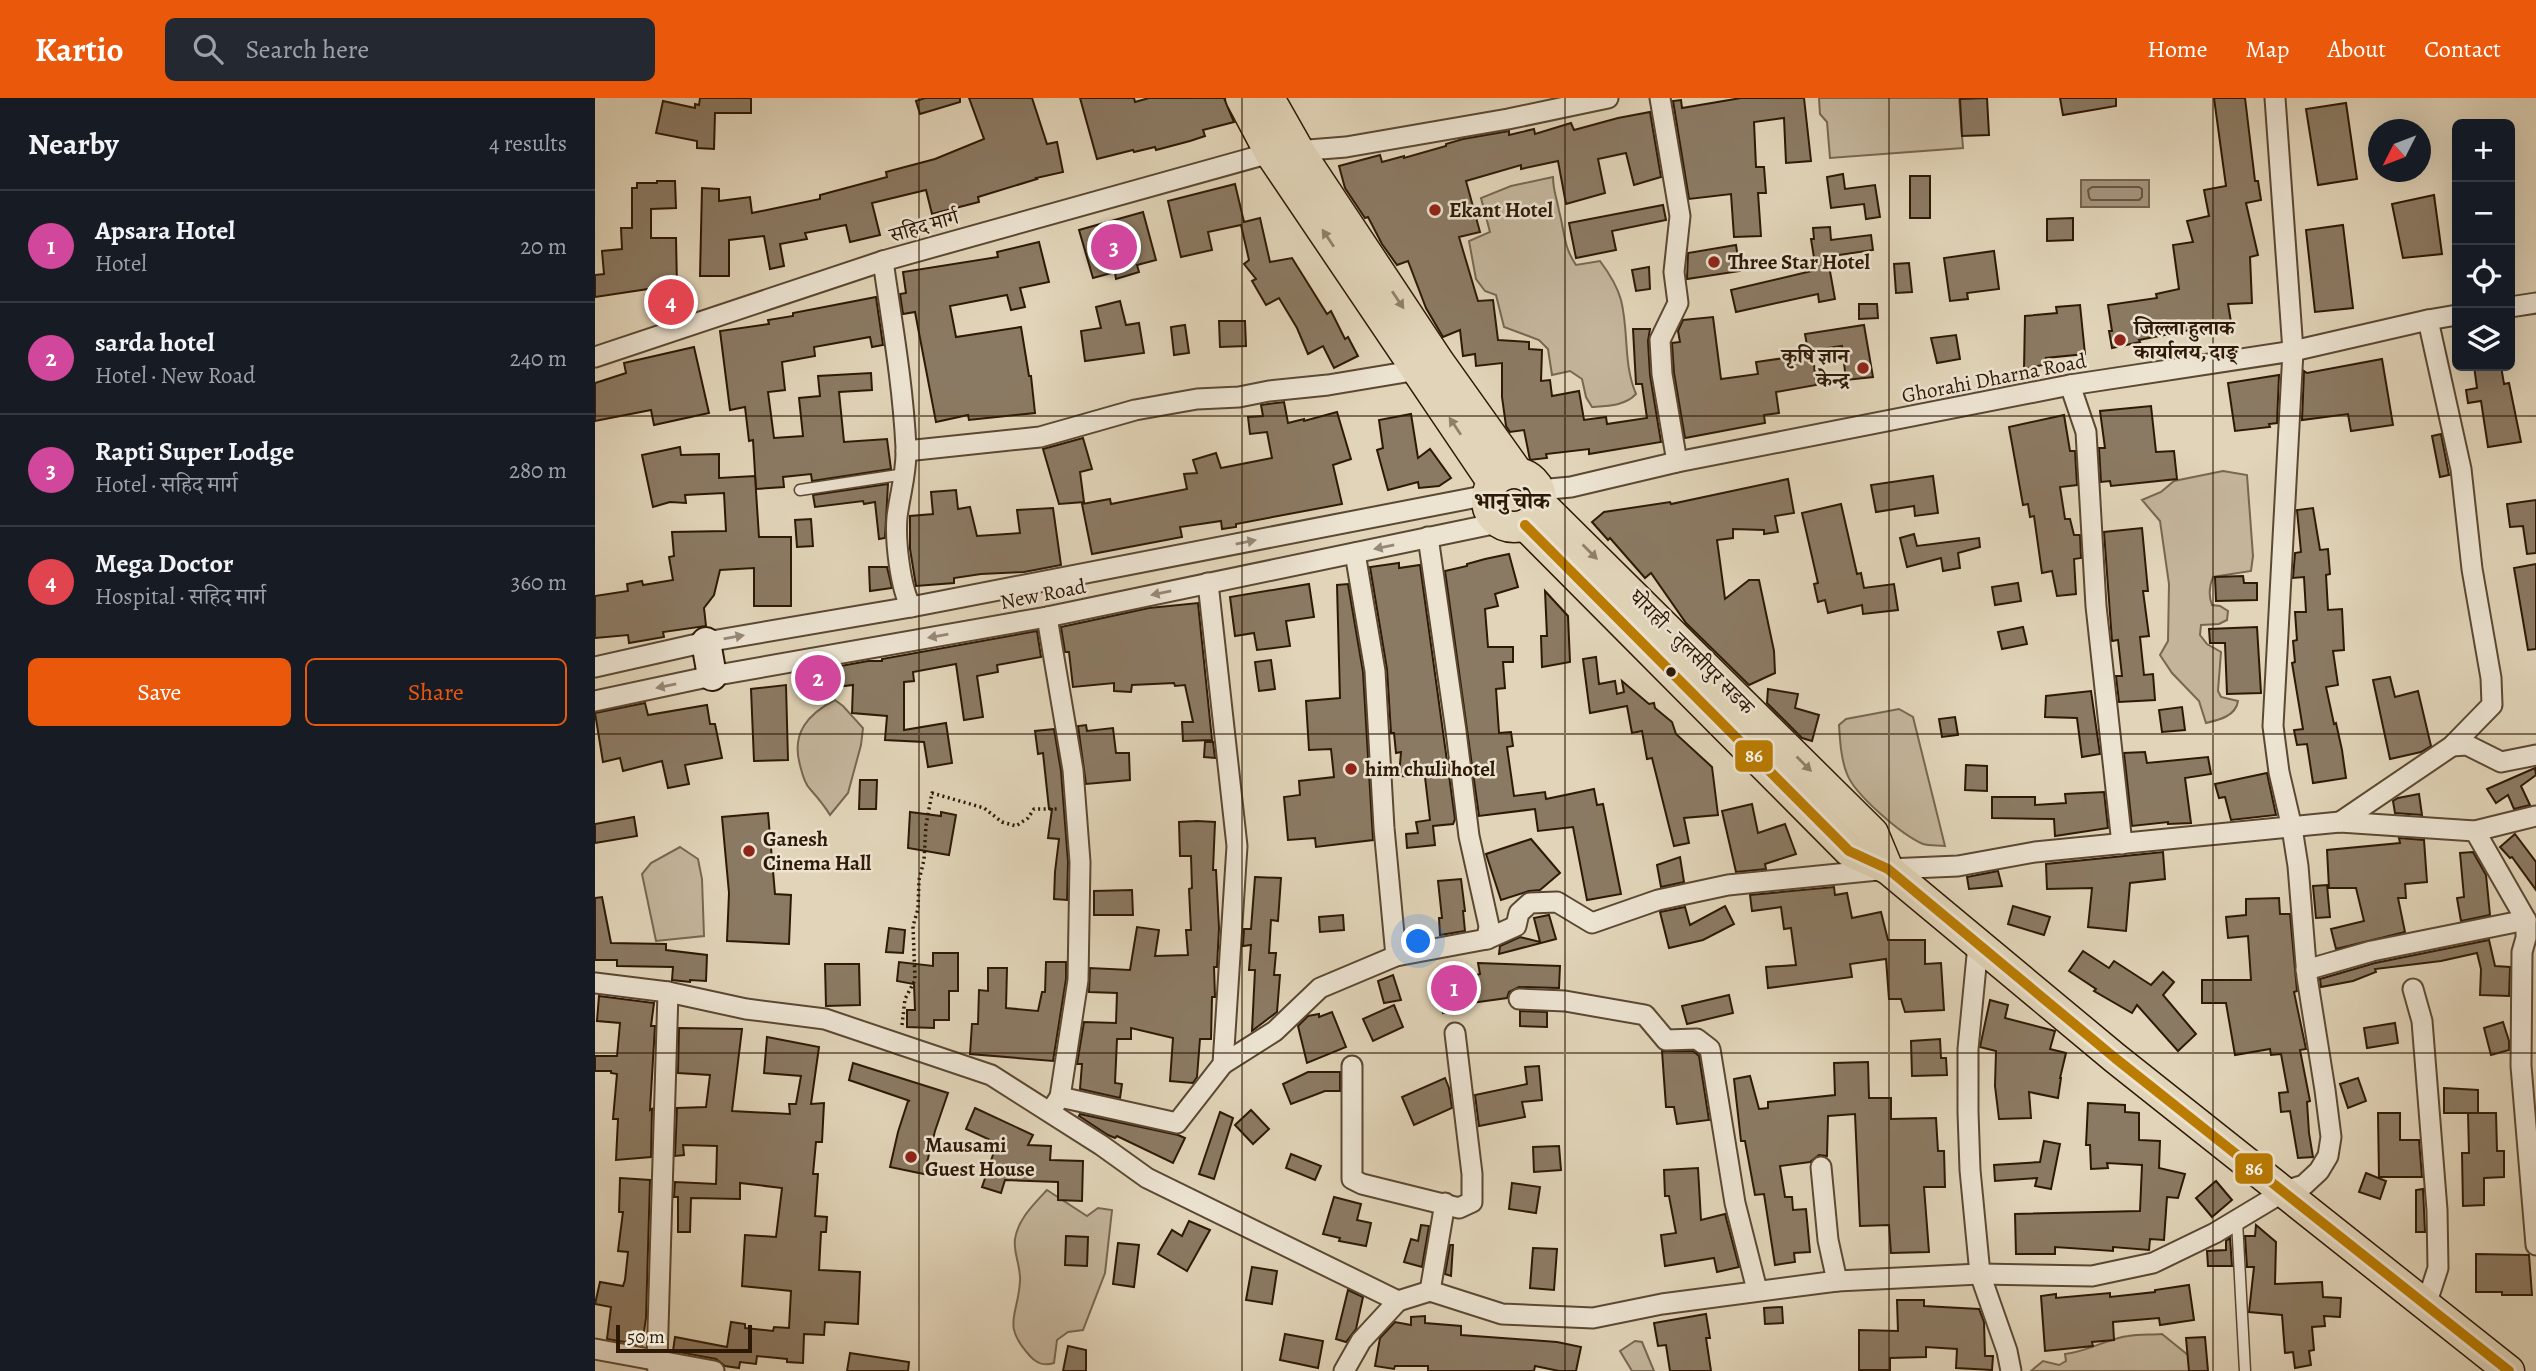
<!DOCTYPE html>
<html lang="en">
<head>
<meta charset="utf-8">
<style>
	:root { --surface:#171b24; --page:#242831; --text:#f1f3f6; --muted:#9ea1a6; --line:#363941; --accent:#ea580c }
	body { margin:0; font-family:Alegreya,"Noto Serif Devanagari",serif; background:var(--page); color:var(--text) }
	.controls { position:absolute; right:21px; top:21px; display:grid; overflow:hidden; border-radius:10px; box-shadow:0 7px 28px #0002 }
	.controls button { width:63px; height:63px; display:grid; place-items:center; padding:0; border:0; border-bottom:2px solid var(--line); background:var(--surface); color:var(--text); font:35px sans-serif }
	.compass { position:absolute; left:1773px; top:21px; width:63px; height:63px; border-radius:50%; background:var(--surface); box-shadow:0 7px 28px #0002; rotate:228deg }
	.scale { position:absolute; left:21px; bottom:18px; width:136px; box-sizing:border-box; padding-left:7px; border:4px solid #2e1906; border-top:0; font-size:19px; line-height:24px; white-space:nowrap; color:#2e1906; -webkit-text-stroke:5px #ece3d1; paint-order:stroke }
	.you { position:absolute; left:824px; top:844px; width:24px; height:24px; margin:-18px; border:5px solid #fff; border-radius:50%; background:#1a73e8; box-shadow:0 0 0 10px #1a73e833 }
	.badge { display:grid; place-items:center; width:46px; height:46px; border-radius:50%; background:var(--accent); color:#fff; font-size:23px; font-weight:700 }
	.pin { position:absolute; translate:-50% -50%; border:4px solid #fff; box-shadow:0 2px 7px #0006 }
	.list { margin:0; padding:0; list-style:none }
	h2 { display:flex; justify-content:space-between; align-items:center; height:91px; margin:0; padding:0 28px; font-size:30px }
	h2 small { font-size:23px; font-weight:400; color:var(--muted) }
	.list li { display:grid; grid-template-columns:46px 1fr auto; gap:21px; align-items:center; box-sizing:border-box; height:112px; padding:0 28px; border-top:2px solid var(--line) }
	.list b { display:block; font-size:26px; white-space:nowrap }
	.list p { margin:0; font-size:23px; white-space:nowrap; color:var(--muted) }
	.list em { font-size:23px; font-style:normal; color:var(--muted) }
	.actions { display:flex; gap:14px; padding:21px 28px }
	.actions a { flex:1; padding:16px 0; border:2px solid var(--accent); border-radius:10px; text-align:center; font-size:24px; color:var(--accent) }
	.actions .main { background:var(--accent); color:#fff }
	.icon { flex:none; width:38px; height:38px; fill:none; stroke:currentColor; stroke-width:2; stroke-linecap:round; stroke-linejoin:round }
	.map { position:relative; flex:none; width:1941px; height:1273px; overflow:hidden }
	header { display:flex; align-items:center; gap:42px; box-sizing:border-box; height:98px; padding:0 35px; background:var(--accent); color:#fff }
	header strong { font-size:33px }
	nav { display:flex; gap:38px; margin-inline-start:auto; font-size:24px }
	.search { width:490px; height:63px; background:var(--page); display:flex; align-items:center; gap:18px; box-sizing:border-box; padding:0 24px; border-radius:10px; color:var(--muted); font-size:26px }
	main { display:flex }
	aside { flex:1; background:var(--surface) }
	.map>svg:first-child { display:block }
	.green { fill:#c3b49a; stroke:#786650; stroke-width:2 }
	.water { fill:#a4947b; stroke:#75634c; stroke-width:2 }
	.lines { fill:none; stroke-linecap:round; stroke-linejoin:round }
	.shore { stroke:#695640; stroke-width:2 }
	.building { fill:#8b7a63; stroke:#2e1906; stroke-width:2 }
	.lane-casing { stroke:#5b4832; stroke-width:13 }
	.street-casing { stroke:#5b4832; stroke-width:23 }
	.secondary-casing { stroke:#2e1906; stroke-width:32 }
	.primary-casing { stroke:#2e1906; stroke-width:33 }
	.path { stroke:#2e1906; stroke-width:3.5; stroke-dasharray:2 3.5; stroke-linecap:butt }
	.lane { stroke:#ece3d1; stroke-width:10 }
	.street { stroke:#ece3d1; stroke-width:19 }
	.secondary { stroke:#ece3d1; stroke-width:28 }
	.primary { stroke:#e1d4b8; stroke-width:30 }
	.bus-1-casing { stroke:#ece3d1; stroke-width:16 }
	.bus-1 { stroke:#bb7c02; stroke-width:10 }
	.oneway { fill:#908068 }
	.oneway2 { fill:#968876 }
	.grid { fill:none; stroke:#2e1906; stroke-width:2; stroke-opacity:0.55 }
	.poi-dot { fill:#8f2418; stroke:#ece3d1; stroke-width:2.5 }
	.bus-dot { fill:#2e1906; stroke:#ece3d1; stroke-width:2.5 }
	.labels { text-anchor:middle; dominant-baseline:central; stroke-width:5; stroke-linejoin:round; paint-order:stroke }
	.poi-label { font-size:21px; font-weight:bold; fill:#2e1906; stroke:#ece3d1; text-anchor:start }
	.street-label { font-size:21px; fill:#2e1906; stroke:#ece3d1 }
	.neighbourhood-label { font-size:23px; font-weight:bold; fill:#2e1906; stroke:#ece3d1 }
	.line-badge { stroke:#ece3d1; stroke-width:2.5 }
	.badge-label { font-size:19px; text-anchor:middle; font-weight:bold; fill:#fff }
</style>
</head>
<body>
<header>
<strong>Kartio</strong>
<div class="search"><svg class="icon" aria-label="search" viewBox="0 0 24 24"><circle cx="10" cy="10" r="6"/><path d="M15 15l6 6"/></svg>Search here</div>
<nav><a>Home</a><a>Map</a><a>About</a><a>Contact</a></nav>
</header>
<main>
<aside>
<h2>Nearby<small>4 results</small></h2>
<ul class="list">
<li><span class="badge" style="background:#d1479c">1</span><div><b>Apsara Hotel</b><p>Hotel</p></div><em>20 m</em></li>
<li><span class="badge" style="background:#d1479c">2</span><div><b>sarda hotel</b><p>Hotel · New Road</p></div><em>240 m</em></li>
<li><span class="badge" style="background:#d1479c">3</span><div><b>Rapti Super Lodge</b><p>Hotel · सहिद मार्ग</p></div><em>280 m</em></li>
<li><span class="badge" style="background:#e0444e">4</span><div><b>Mega Doctor</b><p>Hospital · सहिद मार्ग</p></div><em>360 m</em></li>
</ul>
<div class="actions"><a class="main">Save</a><a>Share</a></div>
</aside>
<div class="map">
<svg width="1941" height="1273" viewBox="0 0 1941 1273">
	<rect width="100%" height="100%" fill="#e1d4b8"/>
	<filter id="stains"><feTurbulence type="fractalNoise" baseFrequency=".00286" numOctaves="4"/><feColorMatrix values="0 0 0 0 .2 0 0 0 0 .09 0 0 0 0 .02 0 0 0 .5 -.17"/></filter>
	<radialGradient id="worn" r=".72"><stop offset=".6" stop-color="#630" stop-opacity="0"/><stop offset="1" stop-color="#630" stop-opacity=".3"/></radialGradient>
	<g class="green">
		<polygon points="1224,0 1364,0 1368,50 1235,60 1232,24 1225,16"/>
		<path d="M958 79C958 92 962 101 964 113 970 134 968 148 981 167L1005 163C1014 175 1022 187 1026 202 1034 233 1028 266 1041 296 1030 308 1012 308 997 309L991 299 987 281 975 273 957 277 953 251 944 242 909 229 901 197 890 193 881 181 874 143 895 134 886 100 916 88Z"/>
		<path d="M1628 373 1652 377 1658 458 1656 473 1618 479C1614 489 1613 497 1617 507L1625 508 1633 513 1632 522 1624 526 1606 527 1605 537 1612 546 1626 554 1623 593 1626 599 1643 603C1641 618 1624 622 1611 625L1604 603 1577 575 1565 557 1573 543 1574 486 1565 423 1547 402 1566 394 1579 383Z"/>
		<path d="M240 602 248 608 268 630 266 647 253 695 235 717C229 707 223 700 215 691 209 685 207 675 205 667 196 635 213 616 240 602Z"/>
		<path d="M1304 611 1318 619 1350 748C1343 747 1335 748 1328 746 1307 737 1260 697 1252 676 1246 661 1245 643 1244 627L1251 621Z"/>
		<polygon points="85,749 103,761 107,781 109,838 61,843 47,776 56,765"/>
		<path d="M452 1092 492 1118 503 1110 517 1112 510 1175 488 1232 473 1234 462 1242 459 1265C449 1268 442 1266 435 1258 406 1226 423 1219 425 1183 426 1169 418 1154 420 1141 423 1121 439 1106 452 1092Z"/>
		<path d="M1567 1236 1593 1257 1596 1273H1436L1448 1263 1464 1267 1471 1263 1470 1256C1492 1254 1511 1241 1533 1238 1544 1236 1556 1237 1567 1236Z"/>
		<polygon points="1040,1243 1047,1244 1059,1273 1037,1273 1025,1253"/>
	</g>
	<rect class="water" x="1486" y="82" width="68" height="27"/>
	<g class="lines">
		<polygon class="shore" points="1497,89 1544,89 1547,91 1547,99 1544,102 1496,102 1494,99 1493,92"/>
	</g>
	<g class="building">
		<polygon points="105,0 156,0 156,15 120,15 119,51 102,50 102,43 61,35 68,3 100,10 100,6 104,7"/>
		<polygon points="330,0 365,0 365,4 325,16 321,3"/>
		<polygon points="374,0 437,0 452,46 462,44 468,74 441,80 442,81 383,99 384,104 337,116 331,92 277,105 285,137 255,144 251,127 210,135 212,141 185,146 189,168 175,171 169,138 134,142 134,178 105,178 107,90 124,91 124,103 155,99 157,115 225,101 225,97 292,79 291,74 340,61 389,41"/>
		<polygon points="485,0 539,0 540,4 554,0 629,0 639,24 608,32 610,38 595,43 561,52 560,49 539,54 538,52 502,61"/>
		<polygon points="1146,0 1209,0 1216,63 1191,65 1189,20 1159,24 1161,69 1169,69 1171,95 1163,95 1166,138 1139,139 1136,96 1094,101 1078,3 1086,2 1087,10"/>
		<polygon points="1392,0 1394,37 1367,38 1365,1"/>
		<polygon points="1465,0 1521,0 1521,8 1468,17"/>
		<polygon points="1619,0 1650,0 1660,83 1663,83 1666,102 1651,105 1663,157 1655,159 1657,205 1633,206 1636,224 1544,242 1545,244 1517,250 1514,233 1517,233 1513,207 1562,200 1561,196 1584,191 1578,147 1598,144 1592,123 1614,118 1609,92 1631,88"/>
		<polygon points="1751,5 1762,81 1723,87 1711,11"/>
		<polygon points="1055,14 1066,79 1039,87 1031,55 1003,61 1010,95 971,106 963,63 926,71 926,67 871,83 885,134 864,139 883,203 898,202 903,242 934,244 934,251 947,252 946,283 955,282 957,298 984,293 989,322 1011,319 1012,326 1052,320 1047,286 1041,286 1038,231 1055,231 1053,243 1055,277 1066,344 994,356 994,351 951,356 952,360 935,362 929,332 915,334 911,328 907,299 907,265 881,268 880,256 868,258 865,232 848,239 831,210 813,163 802,167 787,146 773,119 770,120 750,90 744,68 785,57 787,64 809,58 809,60 851,48 851,46 868,41 914,33 914,37 939,31 940,36 976,25 979,32 1023,20"/>
		<polygon points="1248,76 1250,91 1280,87 1285,119 1271,121 1269,106 1236,110 1232,79"/>
		<rect x="1315" y="78" width="20" height="42"/>
		<polygon points="62,83 80,83 81,110 56,111 56,140 81,140 82,189 77,189 77,205 60,205 60,190 0,199 0,177 9,176 7,153 27,151 26,130 37,130 37,90 42,90 42,85 62,85"/>
		<polygon points="640,86 649,124 665,120 675,164 697,160 732,216 736,213 750,241 753,239 763,258 739,270 728,248 713,256 702,230 684,200 671,207 657,183 661,181 649,166 654,162 646,127 613,134 617,152 586,159 573,103"/>
		<polygon points="1839,97 1847,156 1808,160 1797,106"/>
		<polygon points="1068,107 1071,122 1017,133 1021,152 981,160 974,125"/>
		<polygon points="548,114 561,162 542,167 544,174 521,181 520,174 498,180 484,132"/>
		<polygon points="1478,120 1478,142 1452,143 1452,121"/>
		<polygon points="1748,127 1758,210 1720,214 1711,132"/>
		<polygon points="1235,129 1236,142 1276,137 1278,152 1237,158 1239,167 1234,168 1240,201 1224,204 1223,196 1141,214 1136,192 1221,172 1216,141 1219,141 1218,130"/>
		<polygon points="444,144 454,184 425,190 430,209 416,212 412,197 355,208 361,239 426,229 434,278 436,278 440,315 374,322 373,317 341,324 320,214 308,216 305,196 311,195 308,174 403,159 402,154"/>
		<polygon points="1141,147 1145,173 1092,181 1093,155"/>
		<polygon points="1399,153 1404,191 1372,195 1373,201 1355,203 1349,160"/>
		<polygon points="1314,165 1317,194 1301,195 1299,166"/>
		<polygon points="1054,169 1055,191 1041,193 1037,172"/>
		<polygon points="281,199 288,247 277,249 275,239 219,249 220,258 187,264 190,292 173,294 179,340 208,338 204,300 225,298 223,278 276,275 277,292 244,294 249,344 292,341 296,371 217,383 216,376 188,379 189,389 161,391 158,342 154,343 150,309 135,312 125,233 174,226 173,222 198,218 198,215"/>
		<polygon points="525,203 531,227 544,225 549,255 490,263 486,233 506,230 501,209"/>
		<polygon points="1264,206 1282,206 1283,220 1264,221"/>
		<polygon points="1485,207 1490,256 1451,260 1452,266 1429,271 1430,218 1462,215 1461,209"/>
		<polygon points="1118,219 1126,281 1163,276 1161,264 1218,256 1221,287 1181,294 1184,315 1169,317 1170,325 1090,340 1079,275 1077,245 1085,244 1083,233 1088,222"/>
		<polygon points="624,223 650,223 651,248 625,249"/>
		<polygon points="590,227 594,255 579,257 576,229"/>
		<polygon points="1269,227 1278,279 1251,282 1247,248 1213,253 1210,236"/>
		<polygon points="1361,237 1365,261 1342,265 1336,240"/>
		<polygon points="99,249 114,315 59,327 56,312 0,323 0,285 31,275 29,265"/>
		<polygon points="1787,261 1798,327 1756,333 1753,316 1707,322 1709,273 1712,275"/>
		<polygon points="1879,268 1906,268 1909,286 1914,285 1926,344 1893,349 1886,303 1873,305 1871,292 1882,290"/>
		<polygon points="1684,277 1682,325 1674,326 1675,329 1640,333 1633,285"/>
		<polygon points="689,304 693,325 709,321 709,323 742,314 756,361 738,367 747,406 641,426 641,429 627,431 626,423 585,429 587,439 497,456 487,406 515,401 516,406 592,391 589,376 602,375 598,362 621,355 626,370 677,360 672,334 655,336 653,319 668,318 666,307"/>
		<polygon points="1556,308 1561,354 1579,353 1582,381 1516,388 1515,383 1506,384 1504,350 1510,350 1505,313"/>
		<polygon points="816,316 823,360 835,351 856,380 844,388 824,390 823,384 793,392 782,352 788,350 784,322"/>
		<polygon points="1469,317 1475,353 1480,353 1482,387 1465,389 1470,421 1475,421 1479,437 1485,437 1486,460 1479,461 1481,496 1462,498 1457,473 1447,475 1439,418 1435,419 1433,406 1428,407 1414,329"/>
		<polygon points="1846,336 1854,377 1845,379 1837,338"/>
		<polygon points="488,340 497,371 485,374 489,404 464,406 448,351"/>
		<polygon points="85,349 86,357 124,356 124,380 160,378 164,439 196,439 196,508 159,508 159,470 125,472 119,497 109,510 111,528 68,534 69,539 34,545 33,537 0,540 0,498 33,493 32,486 47,483 48,487 78,482 74,459 79,458 77,434 131,433 129,395 90,397 91,405 75,404 58,409 47,357"/>
		<polygon points="1338,378 1343,415 1320,418 1319,408 1281,414 1276,387"/>
		<polygon points="1193,381 1199,415 1180,418 1183,434 1169,436 1169,432 1138,431 1138,440 1122,442 1130,501 1154,482 1164,482 1179,553 1180,575 1154,587 1091,525 1056,475 1050,480 1015,440 1013,442 997,424 1009,414 1075,404 1076,406"/>
		<polygon points="293,386 290,440 284,441 280,404 269,406 268,403 220,409 218,397"/>
		<polygon points="361,392 363,411 375,409 382,438 425,435 422,412 458,410 466,467 429,474 386,476 359,480 359,485 321,488 315,451 315,418 338,416 336,394"/>
		<polygon points="1941,402 1941,455 1932,456 1928,428 1915,429 1912,406"/>
		<polygon points="1246,406 1262,476 1266,475 1269,490 1299,486 1303,512 1268,516 1267,507 1233,515 1230,502 1223,504 1219,486 1223,485 1207,415"/>
		<polygon points="1718,410 1725,452 1733,451 1735,476 1731,477 1733,512 1747,511 1749,552 1738,553 1743,587 1731,589 1739,626 1741,625 1747,652 1751,680 1718,685 1712,646 1702,647 1699,632 1708,631 1697,565 1700,564 1698,543 1702,542 1700,514 1711,514 1709,479 1698,480 1700,455 1706,454 1702,412"/>
		<polygon points="216,421 218,448 202,449 200,422"/>
		<polygon points="1547,430 1553,493 1548,493 1554,538 1545,539 1549,577 1558,576 1560,602 1524,604 1521,578 1527,578 1523,542 1517,543 1509,434"/>
		<polygon points="1319,436 1322,448 1384,440 1385,449 1363,455 1365,470 1348,473 1346,460 1312,469 1305,440"/>
		<polygon points="914,456 923,489 900,496 903,508 890,511 893,549 918,549 918,564 908,564 910,590 901,591 904,635 916,634 918,648 912,649 919,698 950,694 951,701 999,691 1002,707 1008,706 1026,796 992,802 978,729 943,733 940,711 884,718 850,473 872,468 872,466 890,461"/>
		<polygon points="804,465 804,470 825,467 860,721 858,726 838,728 840,747 812,750 811,736 823,735 821,724 835,722 830,679 804,678 806,654 801,655 799,635 796,635 792,571 775,469"/>
		<polygon points="1941,466 1941,551 1933,552 1919,470"/>
		<polygon points="274,469 292,469 297,490 275,493"/>
		<polygon points="1648,478 1649,485 1662,485 1662,502 1621,503 1620,479"/>
		<polygon points="1423,485 1426,503 1400,507 1397,489"/>
		<polygon points="714,486 719,519 691,523 695,548 662,552 659,535 640,538 635,499"/>
		<polygon points="753,486 768,574 778,742 721,749 720,740 693,742 689,699 705,697 704,683 739,679 736,651 714,652 711,603 745,600 742,487"/>
		<polygon points="950,493 973,518 975,564 947,569 946,538 952,538"/>
		<polygon points="603,505 617,642 588,643 587,624 598,624 590,587 580,588 579,585 537,587 536,594 519,593 519,585 478,589 474,554 470,554 466,529 554,510"/>
		<polygon points="1428,529 1432,546 1407,551 1403,534"/>
		<polygon points="1662,529 1666,595 1632,596 1630,545 1615,545 1614,531"/>
		<polygon points="442,533 446,559 402,567 403,574 382,578 388,619 369,622 361,566 318,574 319,583 309,584 309,632 351,625 357,665 333,669 329,644 290,642 292,618 257,615 258,587 209,593 207,575 273,563 287,563 287,561"/>
		<polygon points="1001,559 1004,586 1020,583 1022,596 1029,594 1027,583 1054,606 1059,605 1060,610 1077,624 1081,636 1117,669 1123,717 1089,720 1094,745 1079,748 1057,660 1052,661 1047,633 1037,635 1032,608 995,615 988,561"/>
		<polygon points="676,562 680,591 664,593 660,564"/>
		<polygon points="1795,579 1800,599 1823,593 1836,648 1826,654 1795,661 1778,582"/>
		<polygon points="191,587 193,662 159,663 156,591"/>
		<polygon points="1173,591 1203,596 1200,610 1224,617 1217,643 1207,640 1172,605"/>
		<polygon points="1496,593 1505,656 1487,659 1482,620 1450,619 1451,598"/>
		<polygon points="50,605 53,617 112,607 115,626 120,626 127,660 90,667 94,686 73,690 67,663 28,673 25,660 8,664 0,615"/>
		<polygon points="1587,609 1590,632 1567,634 1564,612"/>
		<polygon points="1360,619 1363,637 1347,639 1344,621"/>
		<polygon points="491,627 492,633 518,630 521,655 534,655 535,682 491,686 483,628"/>
		<polygon points="459,631 466,673 473,764 472,802 459,801 460,774 464,741 453,740 457,711 454,711 448,655 443,656 440,633"/>
		<polygon points="610,644 618,644 620,660 609,659"/>
		<polygon points="1550,654 1552,665 1613,659 1616,676 1590,680 1596,725 1573,726 1573,724 1537,728 1529,655"/>
		<polygon points="1371,667 1392,668 1392,693 1370,692"/>
		<polygon points="1940,670 1941,677 1926,688 1935,707 1919,711 1913,697 1901,705 1892,691"/>
		<polygon points="1672,675 1681,717 1636,722 1630,699 1624,700 1620,686"/>
		<polygon points="265,682 282,682 281,711 264,711"/>
		<polygon points="1509,694 1513,730 1460,738 1459,721 1397,720 1397,699 1440,699 1440,707 1471,705 1470,696"/>
		<polygon points="1824,696 1827,717 1800,715 1798,703 1803,700"/>
		<polygon points="1157,706 1163,735 1190,726 1201,756 1170,766 1171,771 1141,774 1127,713"/>
		<polygon points="315,714 346,718 346,714 361,717 354,757 313,750"/>
		<polygon points="173,715 180,796 196,797 194,846 132,843 134,795 127,719"/>
		<polygon points="39,719 42,738 0,745 0,726"/>
		<polygon points="602,723 620,724 618,772 621,772 624,830 622,869 619,869 620,899 617,899 616,941 605,941 602,979 598,985 575,983 578,940 536,930 536,941 522,941 520,985 527,986 525,1000 485,991 487,966 482,966 489,924 521,925 522,895 494,894 495,870 535,872 542,829 564,832 560,858 593,857 591,832 596,832 594,791 597,790 596,758 585,758 584,724"/>
		<polygon points="1920,736 1941,764 1941,792 1917,759 1915,760 1905,749"/>
		<polygon points="1804,740 1829,742 1832,784 1810,786 1811,800 1803,800 1810,834 1741,851 1736,831 1769,823 1761,790 1734,790 1732,752 1805,745"/>
		<polygon points="936,741 965,775 945,792 934,793 906,802 891,756"/>
		<polygon points="1568,754 1570,781 1535,785 1531,833 1493,829 1497,790 1452,791 1451,766"/>
		<polygon points="1878,754 1891,777 1895,817 1866,823 1862,800 1869,799 1865,755"/>
		<polygon points="1085,759 1089,784 1066,789 1062,767"/>
		<polygon points="1403,773 1407,788 1374,791 1372,779"/>
		<polygon points="660,779 686,780 683,823 676,822 674,855 681,855 679,877 685,877 682,914 657,933 660,872 654,872 656,847 648,848 649,831 656,831"/>
		<polygon points="866,781 870,813 868,813 870,833 845,837 844,820 847,820 843,783"/>
		<polygon points="1732,787 1735,819 1721,820 1718,788"/>
		<polygon points="1239,789 1240,797 1252,795 1257,820 1286,814 1293,842 1330,842 1330,866 1346,865 1349,912 1310,914 1306,901 1294,901 1291,861 1255,866 1257,879 1173,890 1171,869 1201,867 1196,830 1189,831 1186,809 1157,813 1155,797"/>
		<polygon points="537,792 538,817 499,817 499,793"/>
		<polygon points="7,799 16,845 71,846 71,852 112,857 111,883 95,882 95,884 77,882 78,869 22,868 22,862 0,862 0,800"/>
		<polygon points="1684,800 1685,816 1695,816 1702,893 1699,894 1711,951 1705,952 1715,1003 1712,1004 1714,1035 1718,1059 1703,1060 1695,1013 1686,1014 1684,995 1693,994 1686,956 1676,957 1675,951 1640,957 1631,905 1607,905 1607,882 1656,882 1653,838 1633,840 1631,819 1651,817 1651,801"/>
		<polygon points="1130,808 1139,826 1108,842 1074,850 1065,814 1090,809 1095,827"/>
		<polygon points="1418,808 1455,819 1449,837 1413,826"/>
		<polygon points="748,817 749,832 725,834 724,819"/>
		<polygon points="954,817 961,841 904,856 905,848 925,839 945,844 939,820"/>
		<polygon points="294,830 310,832 308,855 291,854"/>
		<polygon points="1894,842 1900,868 1915,869 1914,898 1885,897 1886,871 1882,855 1846,863 1780,871 1781,874 1758,883 1726,889 1725,881 1780,865"/>
		<polygon points="1488,853 1514,870 1519,863 1556,887 1568,874 1579,884 1568,897 1601,936 1583,953 1542,907 1537,915 1499,893 1501,891 1474,873"/>
		<polygon points="338,855 363,855 363,893 354,893 354,922 339,922 339,930 312,929 312,912 320,912 319,886 302,883 304,864 338,868"/>
		<polygon points="451,864 471,864 471,881 458,963 375,956 377,926 383,926 384,892 393,893 393,870 412,870 411,910 443,913 447,894 450,894"/>
		<polygon points="883,865 965,868 964,890 924,889 914,894 912,900 876,905 877,907 848,915 841,888 885,876"/>
		<polygon points="230,866 264,866 265,907 231,908"/>
		<polygon points="798,877 806,902 789,905 783,883"/>
		<polygon points="1134,897 1138,915 1092,926 1087,908"/>
		<polygon points="4,898 59,905 56,928 60,928 55,1012 57,1011 56,1059 21,1062 23,1021 18,1021 22,976 16,975 16,973 0,973 0,958 22,958 25,925 2,923"/>
		<polygon points="1395,902 1413,907 1410,920 1460,933 1455,951 1471,955 1465,980 1466,980 1463,1000 1434,994 1436,1020 1404,1021 1400,988 1401,953 1385,949"/>
		<polygon points="799,907 808,929 778,943 768,921"/>
		<polygon points="925,913 952,914 952,929 925,928"/>
		<polygon points="737,914 751,949 712,965 703,928 713,918 724,916 724,919"/>
		<polygon points="1908,924 1914,943 1914,952 1896,957 1889,930"/>
		<polygon points="1800,925 1803,945 1772,950 1769,930"/>
		<polygon points="84,930 147,931 137,1013 195,1016 194,1006 201,1006 206,978 169,975 172,939 224,949 216,1006 229,1005 227,1044 221,1044 218,1076 223,1076 220,1118 232,1119 231,1134 226,1134 224,1172 265,1174 263,1226 230,1224 229,1237 209,1236 208,1265 192,1264 192,1261 162,1258 161,1266 145,1264 144,1270 130,1268 121,1261 78,1253 80,1239 132,1249 136,1224 150,1226 150,1230 178,1233 179,1229 194,1230 196,1193 147,1188 150,1137 181,1139 187,1090 145,1085 145,1101 96,1100 95,1134 83,1134 83,1099 79,1099 80,1084 121,1086 122,1048 88,1047 89,1057 80,1058 82,1010 111,1009 115,977 83,975"/>
		<polygon points="1345,941 1346,960 1351,960 1352,977 1317,978 1316,943"/>
		<polygon points="1067,953 1098,953 1104,958 1114,1022 1082,1026 1079,1009 1071,1009"/>
		<polygon points="1273,964 1274,1000 1296,1000 1296,1021 1341,1020 1343,1053 1349,1053 1350,1089 1329,1089 1334,1154 1296,1155 1294,1127 1265,1128 1260,1016 1233,1018 1232,1058 1224,1057 1215,1064 1185,1068 1190,1099 1197,1099 1198,1112 1211,1111 1215,1154 1199,1155 1200,1164 1180,1167 1169,1096 1160,1097 1150,1043 1146,1043 1139,981 1155,978 1164,1011 1173,1010 1173,1004 1240,997 1239,965"/>
		<polygon points="258,965 353,995 340,1033 329,1076 295,1069 303,1034 313,1003 315,1003 254,982"/>
		<polygon points="944,968 947,1002 927,1004 930,1019 884,1028 880,997 932,986 930,969"/>
		<polygon points="713,974 745,974 745,993 730,993 696,1006 688,986"/>
		<polygon points="850,980 854,990 857,1010 819,1027 807,999"/>
		<polygon points="1763,980 1771,1003 1753,1010 1745,986"/>
		<polygon points="1849,990 1883,992 1883,1015 1849,1015"/>
		<polygon points="1493,1005 1530,1007 1530,1014 1544,1015 1544,1042 1565,1043 1564,1070 1590,1076 1583,1100 1572,1099 1569,1142 1555,1141 1554,1152 1518,1149 1518,1153 1460,1149 1460,1156 1421,1156 1420,1116 1545,1113 1547,1067 1512,1065 1513,1070 1496,1071 1495,1047 1491,1047"/>
		<polygon points="380,1010 438,1037 433,1047 456,1048 455,1062 488,1063 487,1103 463,1102 463,1084 410,1082 406,1095 387,1089 402,1045 371,1031"/>
		<polygon points="656,1012 674,1031 658,1046 640,1027"/>
		<polygon points="625,1014 638,1020 619,1081 604,1076"/>
		<polygon points="1783,1015 1805,1015 1805,1042 1824,1042 1827,1079 1784,1079"/>
		<polygon points="1873,1015 1901,1015 1902,1053 1909,1053 1909,1079 1889,1080 1889,1107 1868,1108 1867,1055 1874,1055"/>
		<polygon points="485,1016 583,1037 590,1040 578,1065 522,1038 520,1040 513,1037 484,1018"/>
		<polygon points="1449,1043 1465,1046 1456,1091 1440,1088 1442,1080 1400,1083 1399,1067 1445,1064"/>
		<polygon points="964,1048 966,1072 939,1074 938,1049"/>
		<polygon points="696,1056 726,1068 720,1082 691,1070"/>
		<polygon points="1103,1070 1106,1122 1130,1116 1144,1169 1122,1174 1119,1160 1070,1168 1066,1137 1081,1135 1074,1098 1070,1098 1069,1072"/>
		<polygon points="1771,1075 1791,1083 1785,1101 1764,1094"/>
		<polygon points="25,1080 55,1082 51,1220 47,1247 12,1241 16,1209 0,1206 5,1184 28,1188 30,1182 33,1154 23,1153 28,1114 24,1114"/>
		<polygon points="1621,1083 1637,1102 1617,1119 1601,1100"/>
		<polygon points="917,1085 945,1089 941,1115 914,1111"/>
		<polygon points="1828,1091 1830,1134 1821,1134 1821,1092"/>
		<polygon points="739,1099 766,1106 762,1122 776,1125 771,1148 744,1143 745,1140 728,1136"/>
		<polygon points="594,1123 615,1132 592,1173 563,1156 577,1132 587,1138"/>
		<polygon points="826,1127 834,1128 827,1169 809,1164 816,1141 823,1143"/>
		<polygon points="1661,1127 1681,1144 1680,1186 1727,1184 1728,1199 1746,1200 1745,1219 1729,1218 1730,1228 1717,1229 1719,1252 1714,1253 1716,1267 1700,1270 1698,1254 1690,1255 1687,1217 1654,1214 1659,1169 1652,1169 1650,1138 1660,1138"/>
		<polygon points="471,1138 493,1139 492,1168 470,1167"/>
		<polygon points="1635,1140 1637,1168 1613,1168 1612,1153 1631,1152 1631,1143"/>
		<polygon points="523,1145 544,1147 539,1189 518,1186"/>
		<polygon points="855,1147 858,1147 856,1178 850,1176"/>
		<polygon points="938,1150 962,1151 959,1192 935,1190"/>
		<polygon points="1881,1156 1934,1157 1937,1197 1907,1197 1907,1194 1881,1194"/>
		<polygon points="657,1169 682,1173 677,1206 651,1202"/>
		<polygon points="1594,1187 1599,1222 1565,1227 1564,1220 1518,1224 1519,1242 1497,1244 1498,1248 1450,1253 1446,1198 1461,1196 1461,1200 1515,1195 1515,1199 1560,1194 1560,1192"/>
		<polygon points="753,1192 768,1199 761,1231 751,1244 741,1241"/>
		<polygon points="1302,1202 1329,1202 1329,1208 1384,1211 1389,1224 1390,1258 1398,1258 1397,1272 1361,1270 1362,1251 1331,1249 1331,1259 1295,1260 1295,1272 1264,1272 1264,1232 1303,1233"/>
		<polygon points="1187,1209 1188,1225 1170,1226 1169,1210"/>
		<polygon points="1111,1216 1115,1240 1111,1240 1116,1273 1075,1273 1071,1247 1063,1248 1059,1225"/>
		<polygon points="830,1218 830,1225 866,1228 866,1237 962,1244 986,1249 981,1273 964,1273 940,1268 939,1273 833,1273 833,1268 800,1268 799,1271 780,1268 785,1240 800,1224 816,1227 816,1219"/>
		<polygon points="690,1236 728,1243 723,1270 685,1262"/>
		<polygon points="1610,1239 1613,1273 1594,1273 1591,1240"/>
		<polygon points="473,1248 491,1252 491,1273 468,1273"/>
		<polygon points="255,1255 314,1264 313,1273 252,1273"/>
	</g>
	<g class="lines">
		<defs>
			<g id="lane">
				<polyline points="205,392 310,376"/>
				<polyline points="1642,1123 1650,1273"/>
			</g>
			<g id="street">
				<polyline points="1065,0 1085,118 1079,174 1083,205 1065,242 1067,276 1082,364"/>
				<path d="M288 163C297 225 308 287 311 350 312 374 305 395 302 419 300 442 305 489 316 509"/>
				<polyline points="1915,209 1941,205"/>
				<polyline points="0,259 288,163 675,55 751,49 913,21 1013,0"/>
				<polyline points="1475,287 1491,334 1501,508 1527,746"/>
				<polyline points="311,353 445,339 540,312 602,301 644,299 674,293 733,287 823,272"/>
				<polyline points="944,392 976,389 1082,364 1475,287 1698,253 1833,222 1862,217"/>
				<polyline points="833,439 861,633 874,738 894,828 892,841"/>
				<polyline points="760,455 780,573 789,730 801,858"/>
				<polyline points="452,519 478,672 485,764 483,882 465,999"/>
				<polyline points="0,569 111,544 316,509 893,397"/>
				<polyline points="0,603 117,578 452,519 903,425"/>
				<polyline points="1857,648 1872,647 1906,664 1941,657"/>
				<polyline points="1745,724 1857,648 1897,607 1896,580 1877,471 1866,371 1833,222"/>
				<polyline points="1880,733 1931,822 1931,840 1927,854 1926,968 1941,1147"/>
				<polyline points="1383,847 1373,951 1373,1014 1375,1072 1385,1176 1412,1253 1416,1273"/>
				<polyline points="1711,872 1777,853 1931,822"/>
				<polyline points="0,885 73,894 151,911 230,921 396,977 506,1047 552,1080 803,1203 835,1193 907,1216 998,1220 1067,1206 1242,1183 1385,1176 1497,1178 1558,1165 1620,1135 1690,1093 1709,1087 1724,1073 1733,1058 1736,1039 1730,992 1712,879 1703,768 1697,730 1684,674 1678,628 1698,253 1680,0"/>
				<polyline points="1818,891 1827,923 1842,1112 1843,1170 1831,1207"/>
				<polyline points="924,901 970,903 1050,917 1071,942 1102,941 1115,951 1140,1105 1162,1192"/>
				<polyline points="628,966 680,933 725,890 801,858 892,841 921,828 924,815 935,805 962,804 997,825 1063,802 1133,787 1293,771 1363,768 1440,754 1745,724 1880,733 1941,718"/>
				<polyline points="757,968 757,1081 767,1086 864,1110 877,1104 877,1076 860,935"/>
				<polyline points="455,1014 465,999 582,1025 628,966 642,748 613,485"/>
				<polyline points="1226,1069 1233,1142 1242,1183"/>
				<polyline points="835,1193 850,1105"/>
				<polyline points="0,1251 119,1273"/>
				<polyline points="63,1273 62,1264 73,894"/>
				<polyline points="749,1273 766,1243 803,1203"/>
			</g>
			<polyline id="secondary" points="111,544 117,578"/>
			<g id="primary">
				<polyline points="646,0 675,55 898,385"/>
				<polyline points="674,0 704,53 844,264 923,375"/>
				<circle cx="919" cy="402" r="27"/>
				<polyline points="946,406 1278,735 1293,771"/>
				<polyline points="930,427 1254,753 1293,771 1520,960 1914,1273"/>
			</g>
		</defs>
		<use href="#lane" class="lane-casing"/>
		<use href="#street" class="street-casing"/>
		<use href="#secondary" class="secondary-casing"/>
		<use href="#primary" class="primary-casing"/>
		<polyline class="path" points="307,927 310,901 320,882 318,828 323,811 324,782 329,762 331,727 337,695 389,710 407,724 421,728 433,720 439,711 462,711"/>
		<use href="#lane" class="lane"/>
		<use href="#street" class="street"/>
		<use href="#secondary" class="secondary"/>
		<use href="#primary" class="primary"/>
		<defs>
			<polyline id="bus-1" points="930,427 1254,753 1293,771 1520,960 1914,1273"/>
		</defs>
		<use href="#bus-1" class="bus-1-casing"/>
		<use href="#bus-1" class="bus-1"/>
	</g>
	<defs><path id="oneway-solid" d="M-6-.8H1V-3.2L6.5 0L1 3.2V.8H-6Z" transform="scale(1.75)"/></defs>
	<g class="oneway">
		<use href="#oneway-solid" transform="translate(733 140) rotate(-124)"/>
		<use href="#oneway-solid" transform="translate(803 202) rotate(56)"/>
		<use href="#oneway-solid" transform="translate(860 328) rotate(-124)"/>
		<use href="#oneway-solid" transform="translate(995 454) rotate(45)"/>
		<use href="#oneway-solid" transform="translate(1209 666) rotate(45)"/>
	</g>
	<g class="oneway2">
		<use href="#oneway-solid" transform="translate(651 444) rotate(-11)"/>
		<use href="#oneway-solid" transform="translate(789 449) rotate(168)"/>
		<use href="#oneway-solid" transform="translate(566 495) rotate(168)"/>
		<use href="#oneway-solid" transform="translate(343 538) rotate(170)"/>
		<use href="#oneway-solid" transform="translate(139 539) rotate(-10)"/>
		<use href="#oneway-solid" transform="translate(71 588) rotate(168)"/>
	</g>
	<path class="grid" d="M324 0V1273M647 0V1273M970 0V1273M1294 0V1273M1618 0V1273M0 318H1941M0 636H1941M0 955H1941"/>
	<g class="poi-dot">
		<circle cx="840" cy="112" r="7"/>
		<circle cx="1119" cy="164" r="7"/>
		<circle cx="1525" cy="242" r="7"/>
		<circle cx="1268" cy="270" r="7"/>
		<circle cx="756" cy="671" r="7"/>
		<circle cx="154" cy="753" r="7"/>
		<circle cx="316" cy="1059" r="7"/>
	</g>
	<circle class="bus-dot" cx="1076" cy="574" r="6"/>
	<g class="labels">
		<g class="poi-label">
			<text x="854" y="112">Ekant Hotel</text>
			<text x="1133" y="164">Three Star Hotel</text>
			<text x="1539" y="230">जिल्ला हुलाक<tspan x="1539" dy="24">कार्यालय, दाङ्</tspan></text>
			<text x="1254" y="258" text-anchor="end">कृषि ज्ञान<tspan x="1254" dy="24">केन्द्र</tspan></text>
			<text x="770" y="671">him chuli hotel</text>
			<text x="168" y="741">Ganesh<tspan x="168" dy="24">Cinema Hall</tspan></text>
			<text x="330" y="1047">Mausami<tspan x="330" dy="24">Guest House</tspan></text>
		</g>
		<g class="street-label">
			<text transform="translate(329 128) rotate(-16)">सहिद मार्ग</text>
			<text transform="translate(1399 280) rotate(-11)">Ghorahi Dharna Road</text>
			<text transform="translate(448 496) rotate(-11)">New Road</text>
			<text transform="translate(1097 554) rotate(45)">घोराही - तुलसीपुर सडक</text>
		</g>
		<g class="neighbourhood-label">
			<text x="917" y="403">भानु चोक</text>
		</g>
	</g>
	<g class="line-badge">
		<rect x="1139" y="641" width="40" height="34" rx="7" fill="#bb7c02"/>
		<rect x="1639" y="1054" width="40" height="33" rx="7" fill="#bb7c02"/>
	</g>
	<g class="badge-label">
		<text x="1159" y="664">86</text>
		<text x="1659" y="1077">86</text>
	</g>
	<rect width="100%" height="100%" filter="url(#stains)"/>
	<rect width="100%" height="100%" fill="url(#worn)"/>
</svg>
<div class="controls">
<button>+</button>
<button>−</button>
<button><svg class="icon" aria-label="locate" viewBox="0 0 24 24"><circle cx="12" cy="12" r="6"/><path d="M12 2v4M12 18v4M2 12h4M18 12h4"/></svg></button>
<button><svg class="icon" aria-label="layers" viewBox="0 0 24 24"><path d="M12 4l9 5-9 5-9-5zM3 14l9 5 9-5"/></svg></button>
</div>
<svg class="compass" viewBox="-18 -18 36 36"><path d="M0-13l5 13h-10z" fill="#e53935"/><path d="M0 13l5-13h-10z" fill="#9ea1a6"/></svg>
<div class="scale">50 m</div>
<div class="you"></div>
<div class="pin badge" style="left:859px;top:890px;background:#d1479c">1</div>
<div class="pin badge" style="left:223px;top:580px;background:#d1479c">2</div>
<div class="pin badge" style="left:519px;top:149px;background:#d1479c">3</div>
<div class="pin badge" style="left:76px;top:204px;background:#e0444e">4</div>
</div>
</main>
</body>
</html>
